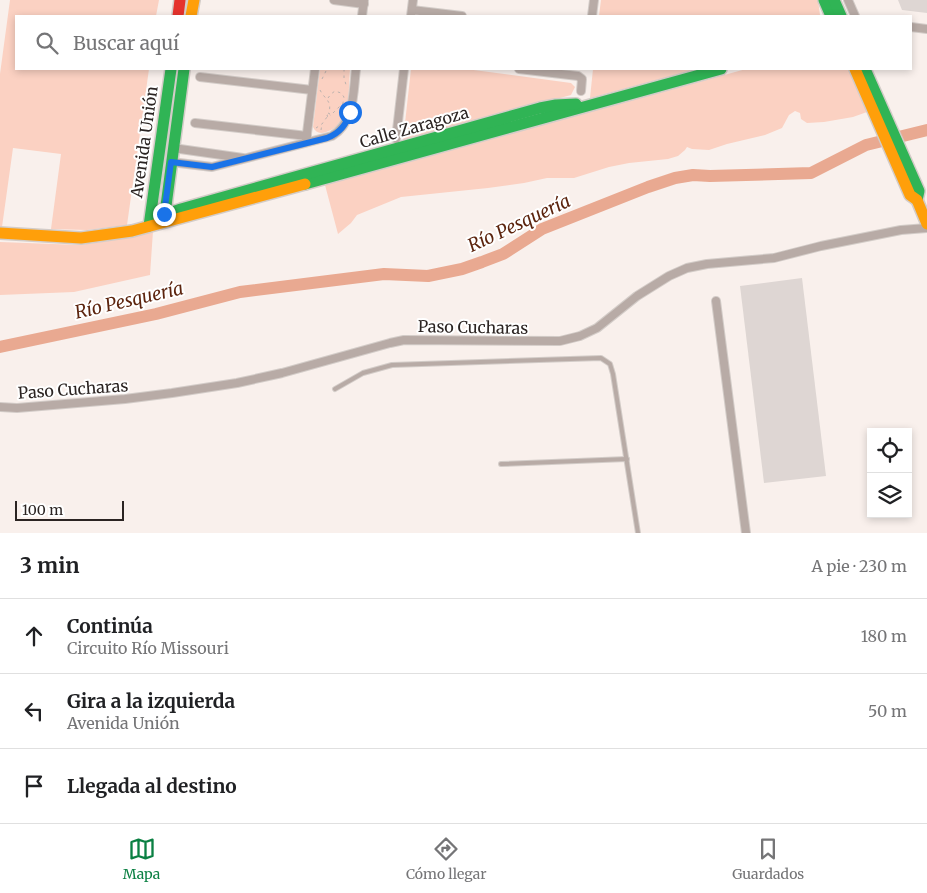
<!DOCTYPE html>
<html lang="es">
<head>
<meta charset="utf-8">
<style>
	:root { --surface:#fff; --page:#f6f6f6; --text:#202124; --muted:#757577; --line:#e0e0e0; --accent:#0b8043 }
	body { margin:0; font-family:Merriweather,serif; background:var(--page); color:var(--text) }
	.controls { position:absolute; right:15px; bottom:15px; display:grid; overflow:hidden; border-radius:0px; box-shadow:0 2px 8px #0003 }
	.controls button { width:45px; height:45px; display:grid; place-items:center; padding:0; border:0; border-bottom:1px solid var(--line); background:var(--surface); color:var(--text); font:25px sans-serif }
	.scale { position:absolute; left:15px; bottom:12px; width:109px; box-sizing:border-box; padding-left:5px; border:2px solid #2b2422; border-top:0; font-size:14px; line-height:18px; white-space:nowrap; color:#2b2422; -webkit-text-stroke:4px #fff; paint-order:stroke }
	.stop { position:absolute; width:15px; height:15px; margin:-11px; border:4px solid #1a73e8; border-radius:50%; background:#fff }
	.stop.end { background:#1a73e8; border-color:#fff; box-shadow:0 1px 5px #0008 }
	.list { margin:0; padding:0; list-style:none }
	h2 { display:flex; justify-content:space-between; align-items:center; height:65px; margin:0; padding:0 20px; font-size:21px }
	h2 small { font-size:16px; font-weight:400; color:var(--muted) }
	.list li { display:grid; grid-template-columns:32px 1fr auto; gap:15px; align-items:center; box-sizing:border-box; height:75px; padding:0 20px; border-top:1px solid var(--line) }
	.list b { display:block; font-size:19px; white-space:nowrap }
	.list p { margin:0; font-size:16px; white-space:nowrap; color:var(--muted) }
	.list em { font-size:16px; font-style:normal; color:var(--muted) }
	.icon { flex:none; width:28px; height:28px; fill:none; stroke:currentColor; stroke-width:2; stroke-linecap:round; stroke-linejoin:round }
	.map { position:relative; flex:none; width:927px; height:533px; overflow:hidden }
	.search { position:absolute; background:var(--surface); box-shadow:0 2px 8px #0003; left:15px; right:15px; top:15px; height:55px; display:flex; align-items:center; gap:12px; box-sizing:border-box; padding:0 18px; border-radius:0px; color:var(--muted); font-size:19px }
	.sheet { height:290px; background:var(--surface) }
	nav { display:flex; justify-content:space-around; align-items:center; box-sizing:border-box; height:70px; border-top:1px solid var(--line); background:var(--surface); font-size:14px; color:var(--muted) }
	nav a { display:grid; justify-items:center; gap:2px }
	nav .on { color:var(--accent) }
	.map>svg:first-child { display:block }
	.green { fill:#fbd1c2 }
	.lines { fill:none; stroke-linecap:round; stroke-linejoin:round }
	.river { stroke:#e9a991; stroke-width:12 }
	.building { fill:#ded6d3 }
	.lane-casing { stroke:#d3ccc8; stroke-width:6 }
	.street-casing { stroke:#d3ccc8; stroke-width:10 }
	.fast-casing { stroke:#d3ccc8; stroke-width:14 }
	.slow-casing { stroke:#d3ccc8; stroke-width:14 }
	.jam-casing { stroke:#d3ccc8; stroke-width:14 }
	.path { stroke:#bcb2ae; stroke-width:1; stroke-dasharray:2.5 4; stroke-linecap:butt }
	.lane { stroke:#b8aba6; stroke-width:4 }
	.street { stroke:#b8aba6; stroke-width:8 }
	.fast { stroke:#30b455; stroke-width:11 }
	.slow { stroke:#ff9f0a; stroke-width:11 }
	.jam { stroke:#e5322d; stroke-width:11 }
	.route { stroke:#1a73e8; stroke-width:6 }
	.labels { text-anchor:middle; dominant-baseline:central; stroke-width:4; stroke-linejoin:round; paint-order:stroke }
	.street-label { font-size:16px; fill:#2b2422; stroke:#fff }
	.water-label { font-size:18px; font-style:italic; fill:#5c240e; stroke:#fff }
</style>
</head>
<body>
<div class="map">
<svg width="927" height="533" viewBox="0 0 927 533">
	<rect width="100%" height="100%" fill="#f9f0ec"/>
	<g class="green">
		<polygon points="10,0 159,0 156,16 16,16 16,69 149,69 127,225 87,230 51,229 61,154 13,148 2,227 0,226 0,74"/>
		<polygon points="601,0 818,0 820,15 820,16 599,16"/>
		<path d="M320 69H350C348 90 352 125 326 132 320 134 316 133 313 127Z"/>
		<polygon points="411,69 466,69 571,83 575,87 571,95 403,141"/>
		<polygon points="593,69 697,69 590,98"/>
		<polygon points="746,69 849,69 867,112 853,117 824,122 807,123 801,119 800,113 795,111 789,115 782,128 765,135 727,144 709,150 692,149 687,147 685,150 678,156 668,159 629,163 609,167 574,178 547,178 524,183 488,188 401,197 357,215 351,223 338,234 325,185"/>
		<polygon points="153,231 150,275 74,292 0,295 0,242 80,245 114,240"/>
	</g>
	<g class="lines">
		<polyline class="river" points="0,347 156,314 240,292 384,274 428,276 462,269 482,262 503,254 542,229 648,187 675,178 693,175 710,176 811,173 866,145 927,130"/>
	</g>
	<g class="building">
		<polygon points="898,0 927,0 927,13 902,10"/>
		<polygon points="802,278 826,476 764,483 740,286"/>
	</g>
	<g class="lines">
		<defs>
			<g id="lane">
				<polyline points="335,389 363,373 392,365 601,358 610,364 613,374 638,533"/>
				<polyline points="501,464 627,459"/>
			</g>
			<g id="street">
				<polyline points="334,0 364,4"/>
				<polyline points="848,0 855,16"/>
				<polyline points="412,10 462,16"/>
				<polyline points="362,16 364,0"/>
				<polyline points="411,16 413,0"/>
				<polyline points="592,16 594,0"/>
				<polyline points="911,27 927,29"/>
				<polyline points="519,69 578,76 582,79 581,91"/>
				<polyline points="200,77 312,90"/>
				<polyline points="195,123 307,136"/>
				<polyline points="396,139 404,69"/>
				<polyline points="306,141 315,69"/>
				<polyline points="173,148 243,158"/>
				<path d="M171 162 212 167 332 136C355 122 353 92 356 69"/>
				<polyline points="716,301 746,533"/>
				<polyline points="0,407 17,408 125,399 172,393 237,383 282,373 390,343 404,340 560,341 580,336 597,328 637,296 669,276 687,268 707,264 774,258 821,246 901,230 927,228"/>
			</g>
			<g id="fast">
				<polyline points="824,0 831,16"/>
				<polyline points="834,0 841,16"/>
				<polyline points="865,69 919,191 917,200"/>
				<polyline points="305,184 721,69"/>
				<polyline points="156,218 181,209 540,108 556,105 576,104"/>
				<polyline points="164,221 184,69"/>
				<polyline points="149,226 171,69"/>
			</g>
			<g id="slow">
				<polyline points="191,16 194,0"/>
				<polyline points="855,69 910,195 917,200 927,224"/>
				<polyline points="0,233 81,238 132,231 305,184"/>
			</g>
			<polyline id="jam" points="178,16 180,0"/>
		</defs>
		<use href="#lane" class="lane-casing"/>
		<use href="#street" class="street-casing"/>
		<use href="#fast" class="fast-casing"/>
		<use href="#slow" class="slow-casing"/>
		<use href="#jam" class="jam-casing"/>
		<g class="path">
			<polyline points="344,69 344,78 347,88"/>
			<polyline points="322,79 327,69"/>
			<path d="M320 90C325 100 332 100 329 113"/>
			<polyline points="328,98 331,94 335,91 341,93 344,97 343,103 330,116"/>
			<polygon points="328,113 330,114 329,117 327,116"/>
			<polyline points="316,128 322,124 327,117"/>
			<polyline points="321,130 322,124"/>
		</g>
		<use href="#lane" class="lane"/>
		<use href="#street" class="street"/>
		<use href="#fast" class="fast"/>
		<use href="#slow" class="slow"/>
		<use href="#jam" class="jam"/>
	</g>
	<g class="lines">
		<path class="route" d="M164 214 171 162 212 167 327 138C340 133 347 124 350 112"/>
	</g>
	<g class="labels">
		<g class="street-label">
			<text transform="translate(414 127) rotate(-16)">Calle Zaragoza</text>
			<text transform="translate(144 142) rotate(-82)">Avenida Unión</text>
			<text transform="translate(473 327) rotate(1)">Paso Cucharas</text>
			<text transform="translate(73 389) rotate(-4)">Paso Cucharas</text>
		</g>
		<g class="water-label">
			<text transform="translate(519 223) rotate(-25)">Río Pesquería</text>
			<text transform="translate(129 300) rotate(-13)">Río Pesquería</text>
		</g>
	</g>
</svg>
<div class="controls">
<button><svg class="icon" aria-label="locate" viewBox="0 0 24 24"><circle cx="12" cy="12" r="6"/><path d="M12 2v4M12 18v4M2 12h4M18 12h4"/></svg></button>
<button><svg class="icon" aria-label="layers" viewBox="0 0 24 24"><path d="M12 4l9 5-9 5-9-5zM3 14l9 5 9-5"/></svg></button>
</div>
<div class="scale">100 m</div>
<div class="stop" style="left:350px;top:112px"></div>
<div class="stop end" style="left:164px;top:214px"></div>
<div class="search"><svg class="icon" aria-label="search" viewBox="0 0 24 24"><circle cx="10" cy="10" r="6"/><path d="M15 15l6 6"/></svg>Buscar aquí</div>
</div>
<section class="sheet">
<h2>3 min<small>A pie · 230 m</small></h2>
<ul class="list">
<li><svg class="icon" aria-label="ahead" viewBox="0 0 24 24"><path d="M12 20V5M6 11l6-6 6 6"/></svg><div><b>Continúa</b><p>Circuito Río Missouri</p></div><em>180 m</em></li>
<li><svg class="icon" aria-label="left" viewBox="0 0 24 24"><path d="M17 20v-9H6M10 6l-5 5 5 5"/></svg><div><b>Gira a la izquierda</b><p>Avenida Unión</p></div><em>50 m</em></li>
<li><svg class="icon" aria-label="arrive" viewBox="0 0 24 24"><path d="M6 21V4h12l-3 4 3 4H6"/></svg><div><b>Llegada al destino</b></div></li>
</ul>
</section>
<nav>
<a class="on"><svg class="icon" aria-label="map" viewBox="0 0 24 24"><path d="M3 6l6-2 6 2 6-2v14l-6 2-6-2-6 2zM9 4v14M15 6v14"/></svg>Mapa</a>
<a><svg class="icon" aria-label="directions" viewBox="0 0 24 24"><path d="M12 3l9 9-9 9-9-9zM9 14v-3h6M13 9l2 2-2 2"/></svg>Cómo llegar</a>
<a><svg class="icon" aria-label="saved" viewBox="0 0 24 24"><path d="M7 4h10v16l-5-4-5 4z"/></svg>Guardados</a>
</nav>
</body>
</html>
